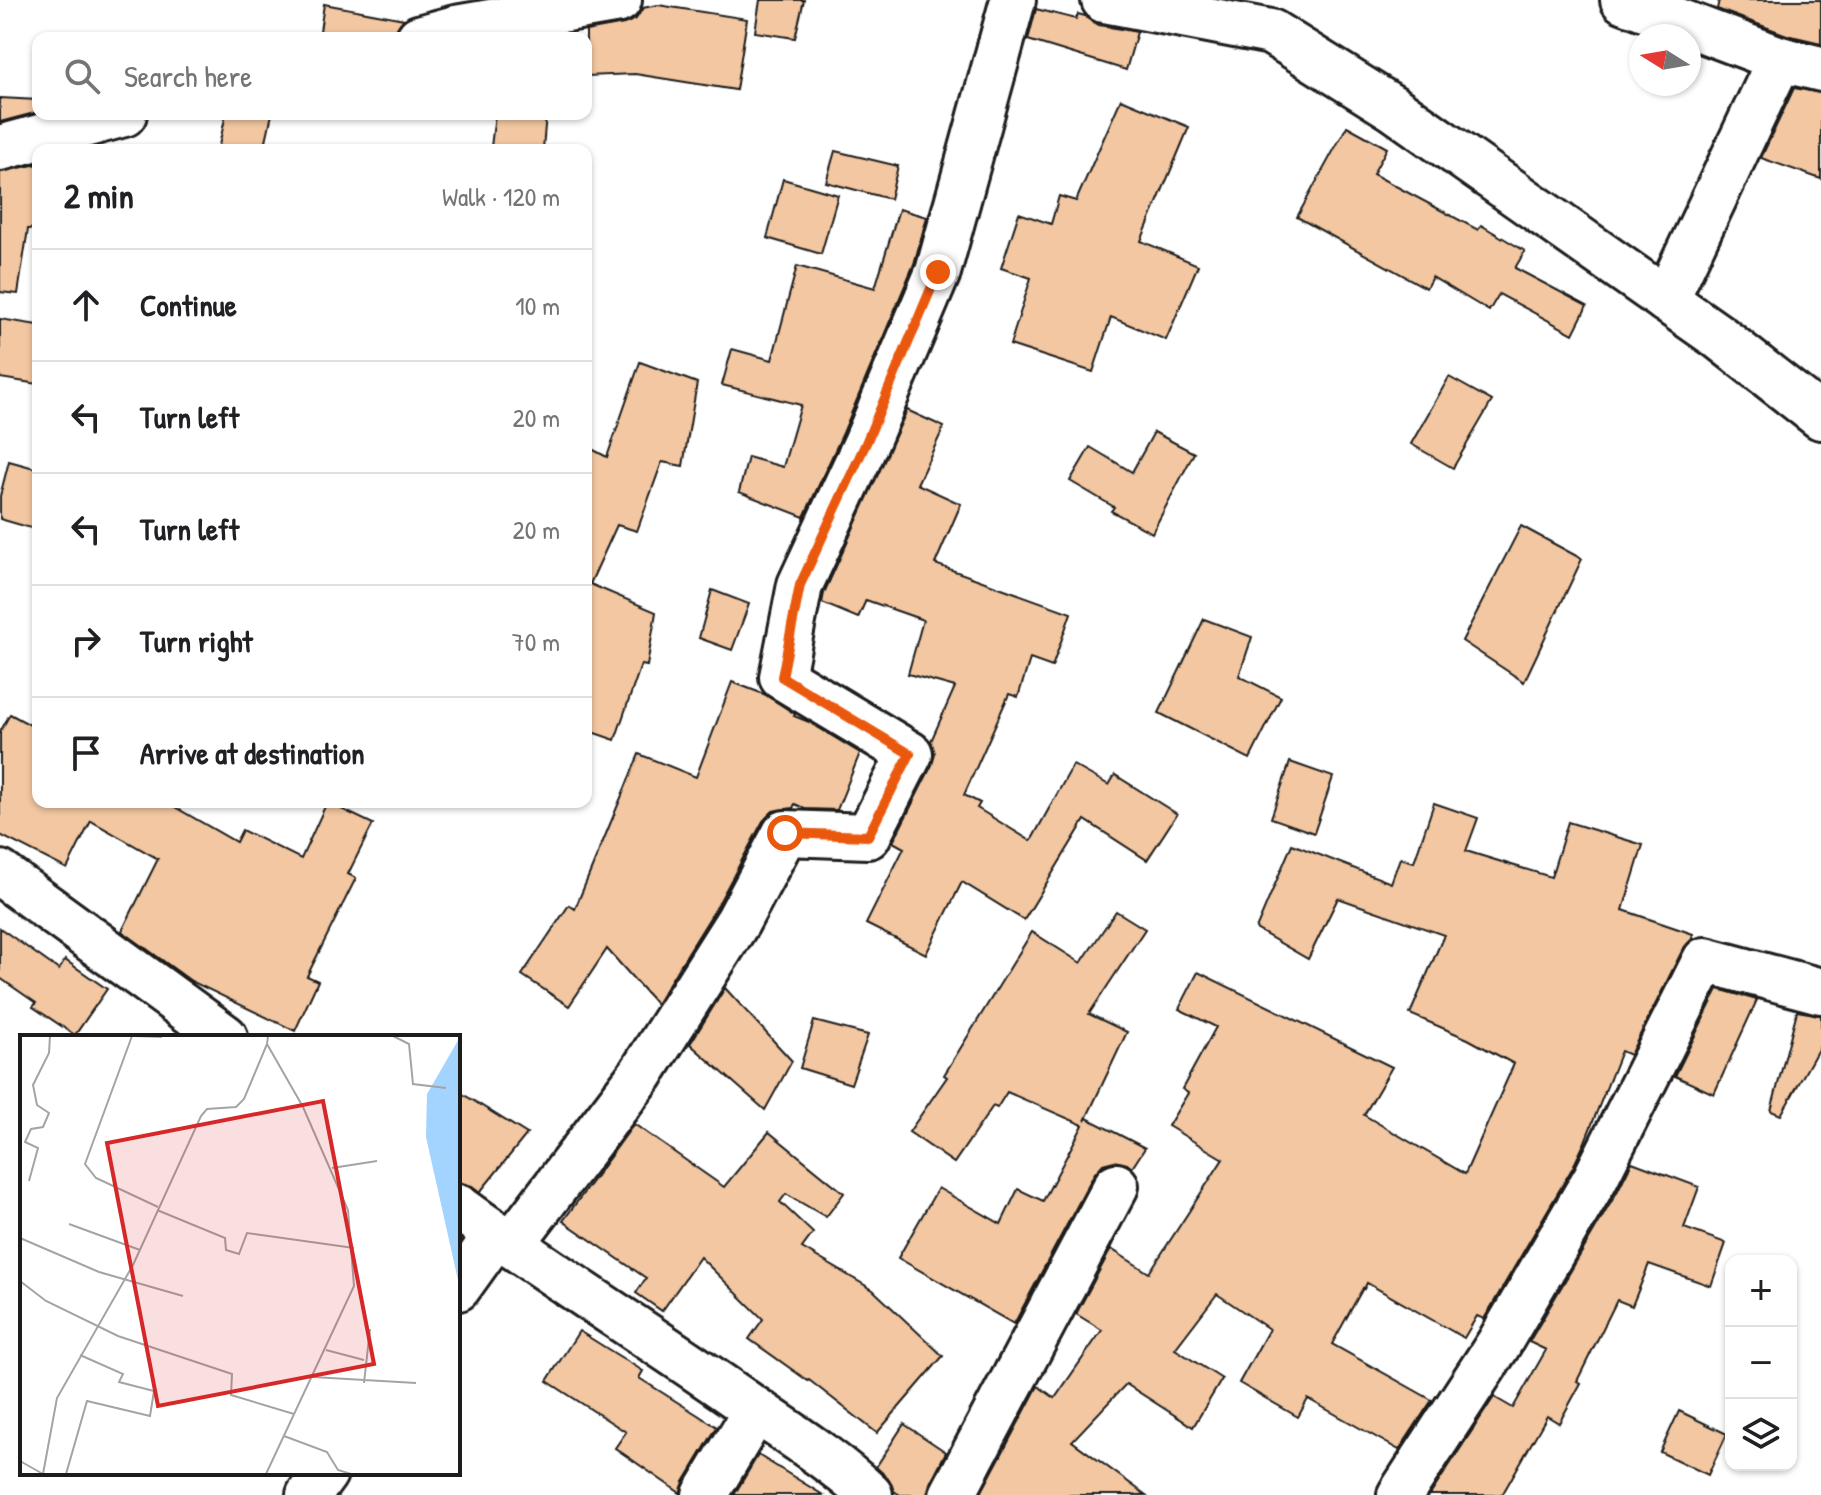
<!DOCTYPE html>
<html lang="en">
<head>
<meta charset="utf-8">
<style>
	:root { --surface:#fff; --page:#f6f6f6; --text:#202124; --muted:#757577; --line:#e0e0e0 }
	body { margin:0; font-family:"Patrick Hand",sans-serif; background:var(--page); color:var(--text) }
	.controls { position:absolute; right:24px; bottom:24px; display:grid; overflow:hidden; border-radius:16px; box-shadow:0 2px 6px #0004 }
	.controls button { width:72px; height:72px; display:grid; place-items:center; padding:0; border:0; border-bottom:2px solid var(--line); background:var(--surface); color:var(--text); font:40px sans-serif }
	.compass { position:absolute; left:1629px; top:24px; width:72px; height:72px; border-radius:50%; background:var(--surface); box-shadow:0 2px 6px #0004; rotate:281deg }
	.stop { position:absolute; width:24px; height:24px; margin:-18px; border:6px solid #ea580c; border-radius:50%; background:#fff }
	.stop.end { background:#ea580c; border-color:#fff; box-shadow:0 2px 8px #0008 }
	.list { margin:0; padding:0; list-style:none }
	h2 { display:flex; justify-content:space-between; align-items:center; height:104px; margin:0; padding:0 32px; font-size:34px }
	h2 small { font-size:26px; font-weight:400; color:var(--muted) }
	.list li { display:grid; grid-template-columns:52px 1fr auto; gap:24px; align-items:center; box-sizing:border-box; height:112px; padding:0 32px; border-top:2px solid var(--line) }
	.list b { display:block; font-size:30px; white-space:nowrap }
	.list em { font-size:26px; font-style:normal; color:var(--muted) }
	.icon { flex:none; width:44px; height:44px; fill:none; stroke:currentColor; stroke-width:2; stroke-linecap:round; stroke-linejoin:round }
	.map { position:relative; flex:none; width:1821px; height:1495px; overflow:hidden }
	.search { position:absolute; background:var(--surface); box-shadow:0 2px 6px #0004; left:32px; top:32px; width:560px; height:88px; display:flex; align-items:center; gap:20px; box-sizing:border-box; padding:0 28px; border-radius:16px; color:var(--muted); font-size:30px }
	.panel { position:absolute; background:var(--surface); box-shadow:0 2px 6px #0004; left:32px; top:144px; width:560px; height:664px; border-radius:16px }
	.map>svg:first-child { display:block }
	.building { fill:#f2c7a1; stroke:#1c1c1c; stroke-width:2 }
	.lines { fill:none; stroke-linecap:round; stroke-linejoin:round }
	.minor-casing { stroke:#1c1c1c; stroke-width:50 }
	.minor { stroke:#fff; stroke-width:44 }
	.route { stroke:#ea580c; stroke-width:10 }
	.inset-road { fill:none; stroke:#a4a4a4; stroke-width:2 }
	.view { fill:#d62828; fill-opacity:0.15; stroke:#d62828; stroke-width:4 }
	.inset-edge { fill:none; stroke:#1c1c1c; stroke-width:4 }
</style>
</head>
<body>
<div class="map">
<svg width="1821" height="1495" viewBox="0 0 1821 1495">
	<rect width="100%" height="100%" fill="#fff"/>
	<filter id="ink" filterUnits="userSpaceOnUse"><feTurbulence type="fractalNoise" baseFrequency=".0125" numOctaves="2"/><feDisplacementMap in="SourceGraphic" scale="16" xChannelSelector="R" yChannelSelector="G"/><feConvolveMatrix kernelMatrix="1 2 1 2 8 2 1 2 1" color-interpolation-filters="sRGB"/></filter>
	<g filter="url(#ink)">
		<g class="building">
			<polygon points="760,0 804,0 795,38 755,32"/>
			<polygon points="1719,0 1821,0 1821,43 1787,35 1717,9"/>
			<polygon points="324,4 404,19 395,31 395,38 319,38"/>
			<polygon points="658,5 747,19 736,90 635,74 586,76 586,31 624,24 636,19 643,8"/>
			<polygon points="1036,9 1076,19 1078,14 1085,16 1088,19 1099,25 1137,32 1126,70 1028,40"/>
			<polygon points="1794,88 1821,93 1821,179 1761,158"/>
			<polygon points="0,98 38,100 38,112 0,122"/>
			<polygon points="1121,99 1189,127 1141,241 1198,265 1166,340 1111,317 1093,372 1010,345 1031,278 1001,268 1019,213 1051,224 1059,196 1076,201"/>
			<polygon points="226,114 272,114 264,150 218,150"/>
			<polygon points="495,114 546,114 543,149 491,147"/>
			<polygon points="1347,126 1387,148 1373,174 1478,230 1481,225 1525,251 1515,268 1587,306 1573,334 1499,294 1489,311 1432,277 1426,288 1297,217"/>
			<polygon points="835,151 898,166 890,199 826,182"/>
			<polygon points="38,164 38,228 28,229 18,294 0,292 0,172"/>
			<polygon points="783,179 838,195 821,254 767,238"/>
			<polygon points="899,209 927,217 914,264 843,433 804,517 739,492 748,457 783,467 801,405 722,385 732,349 772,360 797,266 875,288"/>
			<polygon points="0,319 38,325 38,384 0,378"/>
			<polygon points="640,362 697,383 683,466 662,462 637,531 617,525 590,584 656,612 647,666 641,665 615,740 586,730 586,446 607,457"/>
			<polygon points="1449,377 1492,401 1453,468 1411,444"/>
			<polygon points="907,410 944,427 917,484 961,504 935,564 1071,613 1052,667 1030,659 1018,697 1009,694 964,795 980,803 977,808 1031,841 1073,765 1109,785 1115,775 1177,814 1147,860 1085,820 1024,920 962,882 926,954 866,924 904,848 893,842 932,765 935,753 931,741 955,687 908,674 923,620 866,600 858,618 822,603 824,593"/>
			<polygon points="1154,432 1194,453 1152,533 1111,511 1114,507 1070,481 1090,447 1132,472"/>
			<polygon points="9,461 38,469 38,530 0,519 0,496"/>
			<polygon points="1521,526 1582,559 1524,682 1462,641"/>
			<polygon points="712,590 749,604 732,650 699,638"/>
			<polygon points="1204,619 1252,637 1239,676 1281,697 1250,759 1159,713"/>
			<polygon points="732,682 766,695 795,714 794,716 809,722 860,753 837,810 806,809 795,804 793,808 773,811 763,821 716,908 656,1004 607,949 569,1006 522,975 569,905 575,909 639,754 696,777"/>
			<polygon points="10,714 38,729 38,802 166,802 236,842 242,830 301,859 327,802 373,824 348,874 356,878 307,976 318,981 295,1031 191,981 122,931 158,859 91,821 67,869 0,835 0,732"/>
			<polygon points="1290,762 1333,777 1314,833 1271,818"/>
			<polygon points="1434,803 1478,818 1466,851 1551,877 1568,822 1643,845 1623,910 1693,934 1692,939 1683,949 1630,1055 1621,1051 1584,1144 1573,1167 1484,1319 1477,1316 1464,1338 1367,1283 1364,1289 1363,1288 1332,1344 1432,1400 1399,1450 1308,1399 1298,1417 1239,1383 1269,1329 1217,1294 1175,1349 1222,1379 1193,1427 1126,1384 1072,1441 1146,1495 980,1495 1038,1386 1055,1398 1102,1330 1076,1314 1111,1249 1149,1273 1223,1159 1168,1126 1188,1093 1182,1089 1216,1027 1179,1009 1198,972 1392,1067 1364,1115 1465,1174 1514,1064 1468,1039 1410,1014 1444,935 1338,898 1308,959 1256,929 1292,844 1391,883 1400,858 1414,862"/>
			<polygon points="1116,911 1145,929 1089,1014 1127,1032 1085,1121 1087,1118 1145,1148 1132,1168 1127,1164 1114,1161 1103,1164 1094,1174 1014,1324 898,1258 938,1188 1001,1224 1018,1189 1043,1201 1083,1125 1007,1092 997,1108 993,1106 954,1163 909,1132 947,1077 944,1075 1032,932 1081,963"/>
			<polygon points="0,928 59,970 65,960 107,989 75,1035 33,1007 36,1003 0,978"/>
			<polygon points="725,988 792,1061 765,1110 690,1044"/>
			<polygon points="1718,989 1757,1000 1714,1094 1675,1076"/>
			<polygon points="1797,1011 1821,1015 1821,1044 1781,1115 1771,1111"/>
			<polygon points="814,1021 868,1035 851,1084 800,1068"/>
			<polygon points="458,1091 527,1134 480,1192 472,1186 458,1182"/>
			<polygon points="634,1124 724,1187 769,1132 844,1193 826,1217 786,1194 780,1202 813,1233 802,1248 873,1290 943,1356 877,1433 809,1380 808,1381 749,1339 763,1319 700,1257 662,1311 636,1293 646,1278 563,1221"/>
			<polygon points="1632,1162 1699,1187 1684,1228 1726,1243 1711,1286 1649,1264 1632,1306 1617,1300 1577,1381 1581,1383 1559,1423 1547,1416 1502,1495 1430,1495 1494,1397 1513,1408 1546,1350 1529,1342 1617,1192"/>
			<polygon points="579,1331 643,1371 639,1378 717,1427 684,1482 680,1493 615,1448 626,1432 547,1381"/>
			<polygon points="1679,1411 1727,1434 1708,1475 1660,1452"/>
			<polygon points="904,1424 946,1452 930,1483 927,1495 900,1495 894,1491 887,1477 876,1467"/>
			<polygon points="758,1455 823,1495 734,1495"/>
		</g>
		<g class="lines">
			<defs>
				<g id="minor">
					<polyline points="1104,0 1271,32 1393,108 1719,337 1821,417"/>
					<polyline points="1623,0 1780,59 1821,69"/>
					<polyline points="419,38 456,28 619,0"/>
					<polyline points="0,148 124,114"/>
					<polyline points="1666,300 1780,59"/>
					<polyline points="0,873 225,1037"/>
					<path d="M458 1207C552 1276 652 1337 747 1404 789 1433 833 1460 870 1495"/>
					<polyline points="511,1245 641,1074 738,921 785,833 868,836 910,754 782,677 800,585 866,443 938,272 1013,0"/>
					<polyline points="458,1288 496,1235"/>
					<polyline points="309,1495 325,1473"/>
					<polyline points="705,1495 756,1410"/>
					<polyline points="952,1495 1116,1186"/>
					<polyline points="1400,1495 1498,1345 1595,1179 1705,960 1821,991"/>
				</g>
			</defs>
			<use href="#minor" class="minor-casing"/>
			<use href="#minor" class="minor"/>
		</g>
	</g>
	<g class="lines" filter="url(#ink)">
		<polyline class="route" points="785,833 868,836 910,754 782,677 800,585 866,443 938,272"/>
	</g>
	<g transform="translate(20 1035)">
		<rect width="440" height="440" fill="#fff"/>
		<path d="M440 2V254L406 102 407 59Z" fill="#a3d3ff"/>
		<path class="inset-road" d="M112 1 65 129 76 143 138 172M114 1 142 2M373 1 389 9 393 49 426 53M312 133 357 126M9 146 18 113 5 107 11 94 23 92 29 78 17 70 13 50 29 18 30 1M137 175 205 203 206 215 219 219 227 198 334 213M49 189 120 215M0 203 79 237 163 261M0 246 26 266 98 301 212 339 211 360 274 379M306 315 344 325M293 342 396 348M344 348 350 294M264 401 307 417 318 435 331 439M0 426 23 439M23 439 37 363 113 230 181 81 187 74 216 72 224 64 247 9M46 439 67 366 130 381 134 356 99 347 103 339 60 320M246 439 334 251 328 175 283 72 247 9 248 1"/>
		<path class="view" d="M303 66 354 329 138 371 87 108Z"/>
		<rect width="440" height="440" class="inset-edge"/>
	</g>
</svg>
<div class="controls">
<button>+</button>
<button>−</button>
<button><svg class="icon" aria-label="layers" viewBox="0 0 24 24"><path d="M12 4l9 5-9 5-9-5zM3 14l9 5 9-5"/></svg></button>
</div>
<svg class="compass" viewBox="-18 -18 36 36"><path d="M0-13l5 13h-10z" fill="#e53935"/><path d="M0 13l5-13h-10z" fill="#757577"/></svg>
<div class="stop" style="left:785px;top:833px"></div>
<div class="stop end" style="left:938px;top:272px"></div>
<div class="search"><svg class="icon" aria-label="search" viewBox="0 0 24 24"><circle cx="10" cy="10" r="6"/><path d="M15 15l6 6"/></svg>Search here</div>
<section class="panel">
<h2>2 min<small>Walk · 120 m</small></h2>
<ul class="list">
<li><svg class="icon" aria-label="ahead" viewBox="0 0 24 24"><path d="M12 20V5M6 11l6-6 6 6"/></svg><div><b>Continue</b></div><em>10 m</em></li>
<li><svg class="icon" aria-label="left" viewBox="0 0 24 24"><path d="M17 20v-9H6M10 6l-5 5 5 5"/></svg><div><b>Turn left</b></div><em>20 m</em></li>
<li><svg class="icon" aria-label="left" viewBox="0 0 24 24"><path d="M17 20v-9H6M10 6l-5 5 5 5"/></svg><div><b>Turn left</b></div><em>20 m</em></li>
<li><svg class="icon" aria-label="right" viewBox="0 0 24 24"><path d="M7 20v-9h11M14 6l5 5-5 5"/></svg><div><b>Turn right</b></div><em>70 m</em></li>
<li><svg class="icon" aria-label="arrive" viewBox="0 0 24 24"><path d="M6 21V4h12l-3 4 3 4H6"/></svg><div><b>Arrive at destination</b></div></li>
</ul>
</section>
</div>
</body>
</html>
